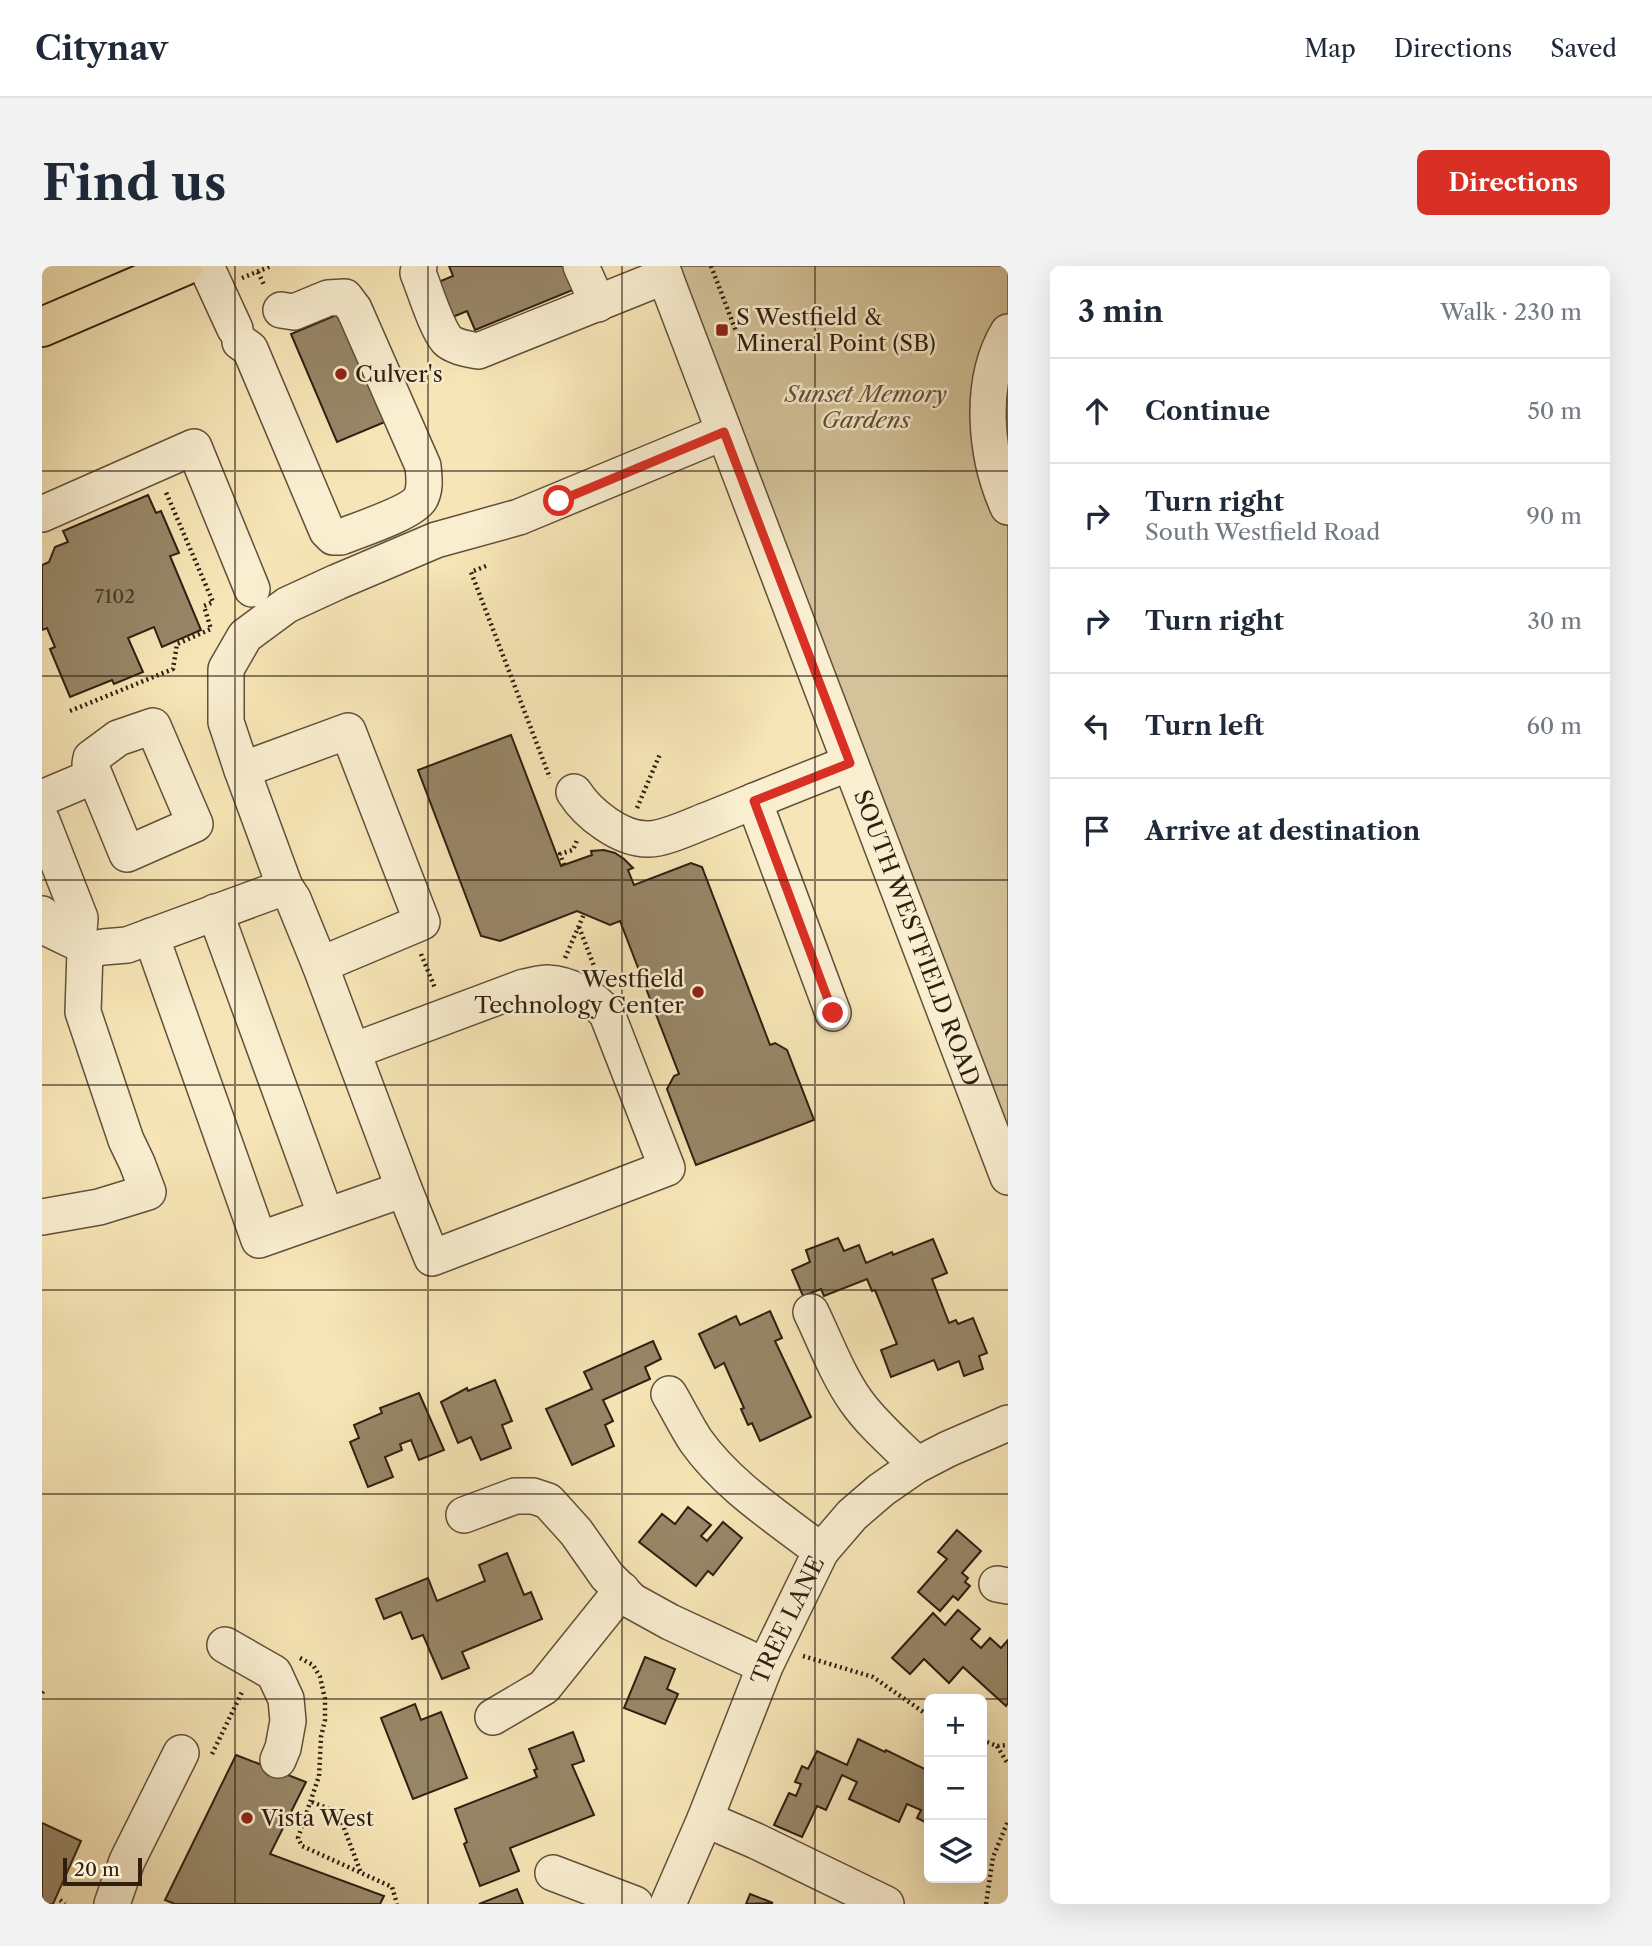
<!DOCTYPE html>
<html lang="en">
<head>
<meta charset="utf-8">
<style>
	:root { --surface:#fff; --page:#f2f2f3; --text:#1f2937; --muted:#747a83; --line:#e0e1e3; --accent:#d93025 }
	body { margin:0; font-family:"Libre Caslon Text",serif; background:var(--page); color:var(--text) }
	.controls { position:absolute; right:21px; bottom:21px; display:grid; overflow:hidden; border-radius:10px; box-shadow:0 7px 28px #0002 }
	.controls button { width:63px; height:63px; display:grid; place-items:center; padding:0; border:0; border-bottom:2px solid var(--line); background:var(--surface); color:var(--text); font:35px sans-serif }
	.scale { position:absolute; left:21px; bottom:18px; width:79px; box-sizing:border-box; padding-left:7px; border:4px solid #301f11; border-top:0; font-size:19px; line-height:24px; white-space:nowrap; color:#301f11; -webkit-text-stroke:5px #f9eed0; paint-order:stroke }
	.stop { position:absolute; width:21px; height:21px; margin:-16px; border:5px solid #d93025; border-radius:50%; background:#fff }
	.stop.end { background:#d93025; border-color:#fff; box-shadow:0 2px 7px #0008 }
	.list { margin:0; padding:0; list-style:none }
	h2 { display:flex; justify-content:space-between; align-items:center; height:91px; margin:0; padding:0 28px; font-size:30px }
	h2 small { font-size:23px; font-weight:400; color:var(--muted) }
	.list li { display:grid; grid-template-columns:46px 1fr auto; gap:21px; align-items:center; box-sizing:border-box; height:105px; padding:0 28px; border-top:2px solid var(--line) }
	.list b { display:block; font-size:26px; white-space:nowrap }
	.list p { margin:0; font-size:23px; white-space:nowrap; color:var(--muted) }
	.list em { font-size:23px; font-style:normal; color:var(--muted) }
	.icon { flex:none; width:38px; height:38px; fill:none; stroke:currentColor; stroke-width:2; stroke-linecap:round; stroke-linejoin:round }
	.map { position:relative; flex:none; width:966px; height:1638px; overflow:hidden; border-radius:10px }
	header { display:flex; align-items:center; gap:42px; box-sizing:border-box; height:98px; padding:0 35px; background:var(--surface); border-bottom:2px solid var(--line) }
	header strong { font-size:33px }
	nav { display:flex; gap:38px; margin-inline-start:auto; font-size:24px }
	.intro { display:flex; align-items:center; justify-content:space-between; box-sizing:border-box; height:168px; padding:0 42px }
	h1 { margin:0; font-size:49px }
	.button { padding:18px 32px; border-radius:10px; background:var(--accent); color:#fff; font-size:24px; font-weight:700 }
	main { display:flex; gap:42px; padding:0 42px }
	aside { flex:1; background:var(--surface); border-radius:10px; box-shadow:0 7px 28px #0002 }
	.map>svg:first-child { display:block }
	.green { fill:#d4c39a; stroke:#827156; stroke-width:2 }
	.building { fill:#978667; stroke:#301f11; stroke-width:2 }
	.lines { fill:none; stroke-linecap:round; stroke-linejoin:round }
	.minor-casing { stroke:#62503a; stroke-width:38 }
	.major-casing { stroke:#301f11; stroke-width:42 }
	.path { stroke:#301f11; stroke-width:4.5; stroke-dasharray:2 3.5; stroke-linecap:butt }
	.minor { stroke:#f9eed0; stroke-width:35 }
	.major { stroke:#f6e5b6; stroke-width:38 }
	.route { stroke:#d93025; stroke-width:9 }
	.grid { fill:none; stroke:#301f11; stroke-width:2; stroke-opacity:0.55 }
	.poi-dot { fill:#8f2418; stroke:#f9eed0; stroke-width:2.5 }
	.labels { text-anchor:middle; dominant-baseline:central; stroke-width:5; stroke-linejoin:round; paint-order:stroke }
	.number-label { font-size:19px; fill:#4a3926 }
	.poi-label { font-size:23px; fill:#301f11; stroke:#f9eed0; text-anchor:start }
	.park-label { font-size:23px; font-style:italic; fill:#61503a; stroke:#f9eed0 }
	.street-label { font-size:23px; fill:#301f11; stroke:#f9eed0 }
</style>
</head>
<body>
<header>
<strong>Citynav</strong>
<nav><a>Map</a><a>Directions</a><a>Saved</a></nav>
</header>
<div class="intro"><h1>Find us</h1><a class="button">Directions</a></div>
<main>
<div class="map">
<svg width="966" height="1638" viewBox="0 0 966 1638">
	<rect width="100%" height="100%" fill="#f6e5b6"/>
	<filter id="stains"><feTurbulence type="fractalNoise" baseFrequency=".00286" numOctaves="4"/><feColorMatrix values="0 0 0 0 .2 0 0 0 0 .09 0 0 0 0 .02 0 0 0 .5 -.17"/></filter>
	<radialGradient id="worn" r=".72"><stop offset=".6" stop-color="#630" stop-opacity="0"/><stop offset="1" stop-color="#630" stop-opacity=".3"/></radialGradient>
	<polygon class="green" points="619,0 966,0 966,876"/>
	<g class="building">
		<polygon points="407,0 529,0 538,21 433,64 425,45 384,62 370,27 411,10"/>
		<polygon points="299,47 350,153 295,176 249,68"/>
		<polygon points="106,229 114,247 119,245 137,287 128,290 159,364 120,381 112,361 86,372 101,406 72,418 70,414 28,431 8,383 13,381 5,362 0,364 0,299 7,296 13,281 26,276 21,265"/>
		<polygon points="469,469 519,600 550,589 549,585 562,584 573,587 582,593 591,602 586,604 592,619 649,597 660,601 728,779 733,777 745,784 772,854 654,899 625,823 632,810 637,808 578,655 568,659 535,645 458,675 439,670 376,504"/>
		<polygon points="796,972 802,985 817,979 824,997 850,986 851,989 891,973 905,1007 890,1013 907,1057 914,1054 916,1058 931,1052 945,1087 937,1090 941,1103 922,1110 917,1095 896,1104 892,1094 849,1111 839,1084 855,1078 833,1024 830,1025 825,1013 782,1030 779,1023 761,1030 750,1004 768,996 764,984"/>
		<polygon points="728,1045 740,1072 733,1075 769,1151 718,1175 710,1157 706,1159 699,1143 702,1142 682,1097 673,1102 657,1068 694,1050 698,1059"/>
		<polygon points="611,1075 619,1093 603,1101 608,1113 561,1134 571,1155 563,1159 572,1180 530,1199 504,1143 550,1123 542,1106"/>
		<polygon points="453,1114 470,1155 460,1159 469,1182 439,1194 429,1171 416,1177 399,1136 425,1122 426,1125"/>
		<polygon points="377,1127 402,1184 377,1194 369,1174 358,1178 360,1184 343,1191 351,1211 326,1221 308,1176 317,1172 312,1159 340,1147 338,1142"/>
		<polygon points="646,1241 669,1259 659,1270 665,1275 681,1256 700,1272 671,1309 666,1305 654,1320 597,1276 620,1248 633,1258"/>
		<polygon points="915,1264 939,1285 920,1307 926,1312 923,1316 928,1320 916,1334 911,1330 898,1345 876,1326 905,1293 896,1286"/>
		<polygon points="465,1287 482,1329 489,1326 500,1353 420,1386 427,1402 400,1413 381,1369 370,1373 359,1346 342,1353 334,1333 386,1312 395,1335 443,1315 437,1299"/>
		<polygon points="916,1344 938,1363 929,1373 939,1382 948,1372 959,1382 966,1374 966,1437 964,1440 921,1401 907,1417 882,1393 868,1408 850,1392 891,1347 903,1359"/>
		<polygon points="603,1391 633,1403 625,1423 636,1428 623,1458 582,1442"/>
		<polygon points="373,1438 379,1454 399,1446 425,1512 371,1533 339,1452"/>
		<polygon points="531,1466 542,1495 530,1499 552,1549 468,1582 477,1605 438,1620 422,1578 425,1576 413,1543 495,1511 492,1504 495,1503 487,1483"/>
		<polygon points="816,1473 843,1486 844,1484 887,1505 887,1558 875,1552 879,1544 865,1538 857,1556 807,1533 815,1516 800,1509 784,1544 775,1540 760,1571 732,1559 747,1527 754,1530 759,1518 753,1516 760,1500 766,1503 775,1485 805,1499"/>
		<polygon points="194,1489 264,1516 228,1588 342,1630 338,1638 133,1638 123,1634"/>
		<polygon points="0,1557 39,1575 11,1638 0,1638"/>
		<polygon points="475,1623 481,1638 437,1638"/>
		<polygon points="708,1628 731,1637 704,1638"/>
	</g>
	<g class="lines">
		<defs>
			<g id="minor">
				<polyline points="164,0 193,63"/>
				<path d="M377 0 376 7C383 24 394 61 405 74 412 81 427 83 436 85L623 10"/>
				<polyline points="539,0 556,38"/>
				<path id="s1" d="M619 0 966 911"/>
				<path d="M966 66C936 116 943 190 966 241"/>
				<path d="M198 76 208 83 285 265 291 271H299C316 264 369 247 378 233 384 223 382 211 381 200L312 43 303 31 286 32 252 46 239 44"/>
				<polyline points="0,248 152,181 210,323"/>
				<polygon points="111,460 153,558 85,588 48,498 49,492 76,472"/>
				<path d="M532 526C546 548 579 574 607 573 623 573 652 559 668 553 715 534 761 515 808 497"/>
				<polyline points="0,532 52,510"/>
				<polyline points="712,535 791,747"/>
				<polyline points="0,555 38,652 36,677"/>
				<polyline points="243,621 251,633 278,699"/>
				<polyline points="173,646 284,950"/>
				<polyline points="0,648 5,662 36,677 43,685 41,746 84,874 95,897 106,926 57,941 0,951"/>
				<polyline points="109,670 217,974 362,923 278,699 380,656 306,465 200,504"/>
				<polyline points="43,685 61,681 85,679 243,621 200,504 184,456 184,403 203,370 245,339 295,316 394,274 477,251 682,166"/>
				<path d="M311 785 482 721C489 720 498 717 505 717 528 718 551 731 565 748L625 902 390 992 362 923"/>
				<path d="M769 1046C783 1075 795 1108 814 1135 831 1159 854 1178 875 1199"/>
				<path d="M627 1128C636 1143 644 1160 654 1175 686 1220 735 1251 779 1285"/>
				<polyline points="422,1249 473,1230 491,1230 506,1235 534,1266 565,1310 590,1335 628,1356 723,1400"/>
				<polyline points="955,1318 966,1320"/>
				<polyline points="183,1379 232,1407 244,1433 246,1455 241,1482 236,1494"/>
				<polyline points="451,1451 502,1421 580,1324"/>
				<polyline points="663,1553 714,1575 844,1638"/>
				<polyline points="511,1607 593,1638"/>
				<polyline points="70,1638 85,1595 139,1487"/>
				<path id="s2" d="M626 1638 663 1553 723 1400 779 1285 810 1249 839 1224 875 1199 906 1183 966 1157"/>
			</g>
			<polyline id="major" points="0,61 142,0"/>
		</defs>
		<use href="#minor" class="minor-casing"/>
		<use href="#major" class="major-casing"/>
		<g class="path">
			<polyline points="669,0 697,73"/>
			<polyline points="216,6 223,21"/>
			<polyline points="200,12 229,0"/>
			<polyline points="444,300 429,306 508,512"/>
			<polyline points="28,445 131,403 135,378 169,363 162,340 171,336 123,224"/>
			<polyline points="595,542 618,488"/>
			<polyline points="522,599 518,588 531,584 536,572"/>
			<polyline points="537,661 552,700"/>
			<polyline points="379,688 393,722"/>
			<polyline points="523,692 542,648"/>
			<polyline points="761,1390 831,1411 887,1450"/>
			<polyline points="258,1392 271,1399 278,1411 283,1433 283,1454 279,1471 277,1510 256,1572 260,1580 350,1621 355,1638"/>
			<polyline points="0,1427 2,1424"/>
			<polyline points="940,1474 955,1480 966,1479"/>
			<polyline points="955,1480 966,1498"/>
			<polyline points="170,1488 201,1424"/>
			<polyline points="270,1536 293,1545 299,1554 319,1607"/>
			<polyline points="18,1634 23,1638"/>
			<polyline points="944,1638 951,1591 966,1555"/>
		</g>
		<use href="#minor" class="minor"/>
		<use href="#major" class="major"/>
	</g>
	<g class="lines">
		<polyline class="route" points="517,235 682,166 808,497 712,535 791,747"/>
	</g>
	<path class="grid" d="M193 0V1638M386 0V1638M580 0V1638M773 0V1638M0 205H966M0 410H966M0 614H966M0 819H966M0 1024H966M0 1228H966M0 1433H887M887 1433H940M940 1433H966"/>
	<g class="poi-dot">
		<rect x="673" y="57" width="14" height="14" rx="3.5"/>
		<circle cx="299" cy="108" r="7"/>
		<circle cx="656" cy="726" r="7"/>
		<circle cx="205" cy="1552" r="7"/>
	</g>
	<g class="labels">
		<g class="number-label">
			<text x="73" y="330">7102</text>
		</g>
		<g class="poi-label">
			<text x="694" y="51">S Westfield &amp;<tspan x="694" dy="26">Mineral Point (SB)</tspan></text>
			<text x="313" y="108">Culver's</text>
			<text x="642" y="713" text-anchor="end">Westfield<tspan x="642" dy="26">Technology Center</tspan></text>
			<text x="219" y="1552">Vista West</text>
		</g>
		<g class="park-label">
			<text x="824" y="128">Sunset Memory<tspan x="824" dy="26">Gardens</tspan></text>
		</g>
		<g class="street-label">
			<text stroke="none"><textPath href="#s1" startOffset="719">SOUTH WESTFIELD ROAD</textPath></text>
			<text stroke="none"><textPath href="#s2" startOffset="308">TREE LANE</textPath></text>
		</g>
	</g>
	<rect width="100%" height="100%" filter="url(#stains)"/>
	<rect width="100%" height="100%" fill="url(#worn)"/>
</svg>
<div class="controls">
<button>+</button>
<button>−</button>
<button><svg class="icon" aria-label="layers" viewBox="0 0 24 24"><path d="M12 4l9 5-9 5-9-5zM3 14l9 5 9-5"/></svg></button>
</div>
<div class="scale">20 m</div>
<div class="stop" style="left:517px;top:235px"></div>
<div class="stop end" style="left:791px;top:747px"></div>
</div>
<aside>
<h2>3 min<small>Walk · 230 m</small></h2>
<ul class="list">
<li><svg class="icon" aria-label="ahead" viewBox="0 0 24 24"><path d="M12 20V5M6 11l6-6 6 6"/></svg><div><b>Continue</b></div><em>50 m</em></li>
<li><svg class="icon" aria-label="right" viewBox="0 0 24 24"><path d="M7 20v-9h11M14 6l5 5-5 5"/></svg><div><b>Turn right</b><p>South Westfield Road</p></div><em>90 m</em></li>
<li><svg class="icon" aria-label="right" viewBox="0 0 24 24"><path d="M7 20v-9h11M14 6l5 5-5 5"/></svg><div><b>Turn right</b></div><em>30 m</em></li>
<li><svg class="icon" aria-label="left" viewBox="0 0 24 24"><path d="M17 20v-9H6M10 6l-5 5 5 5"/></svg><div><b>Turn left</b></div><em>60 m</em></li>
<li><svg class="icon" aria-label="arrive" viewBox="0 0 24 24"><path d="M6 21V4h12l-3 4 3 4H6"/></svg><div><b>Arrive at destination</b></div></li>
</ul>
</aside>
</main>
</body>
</html>
